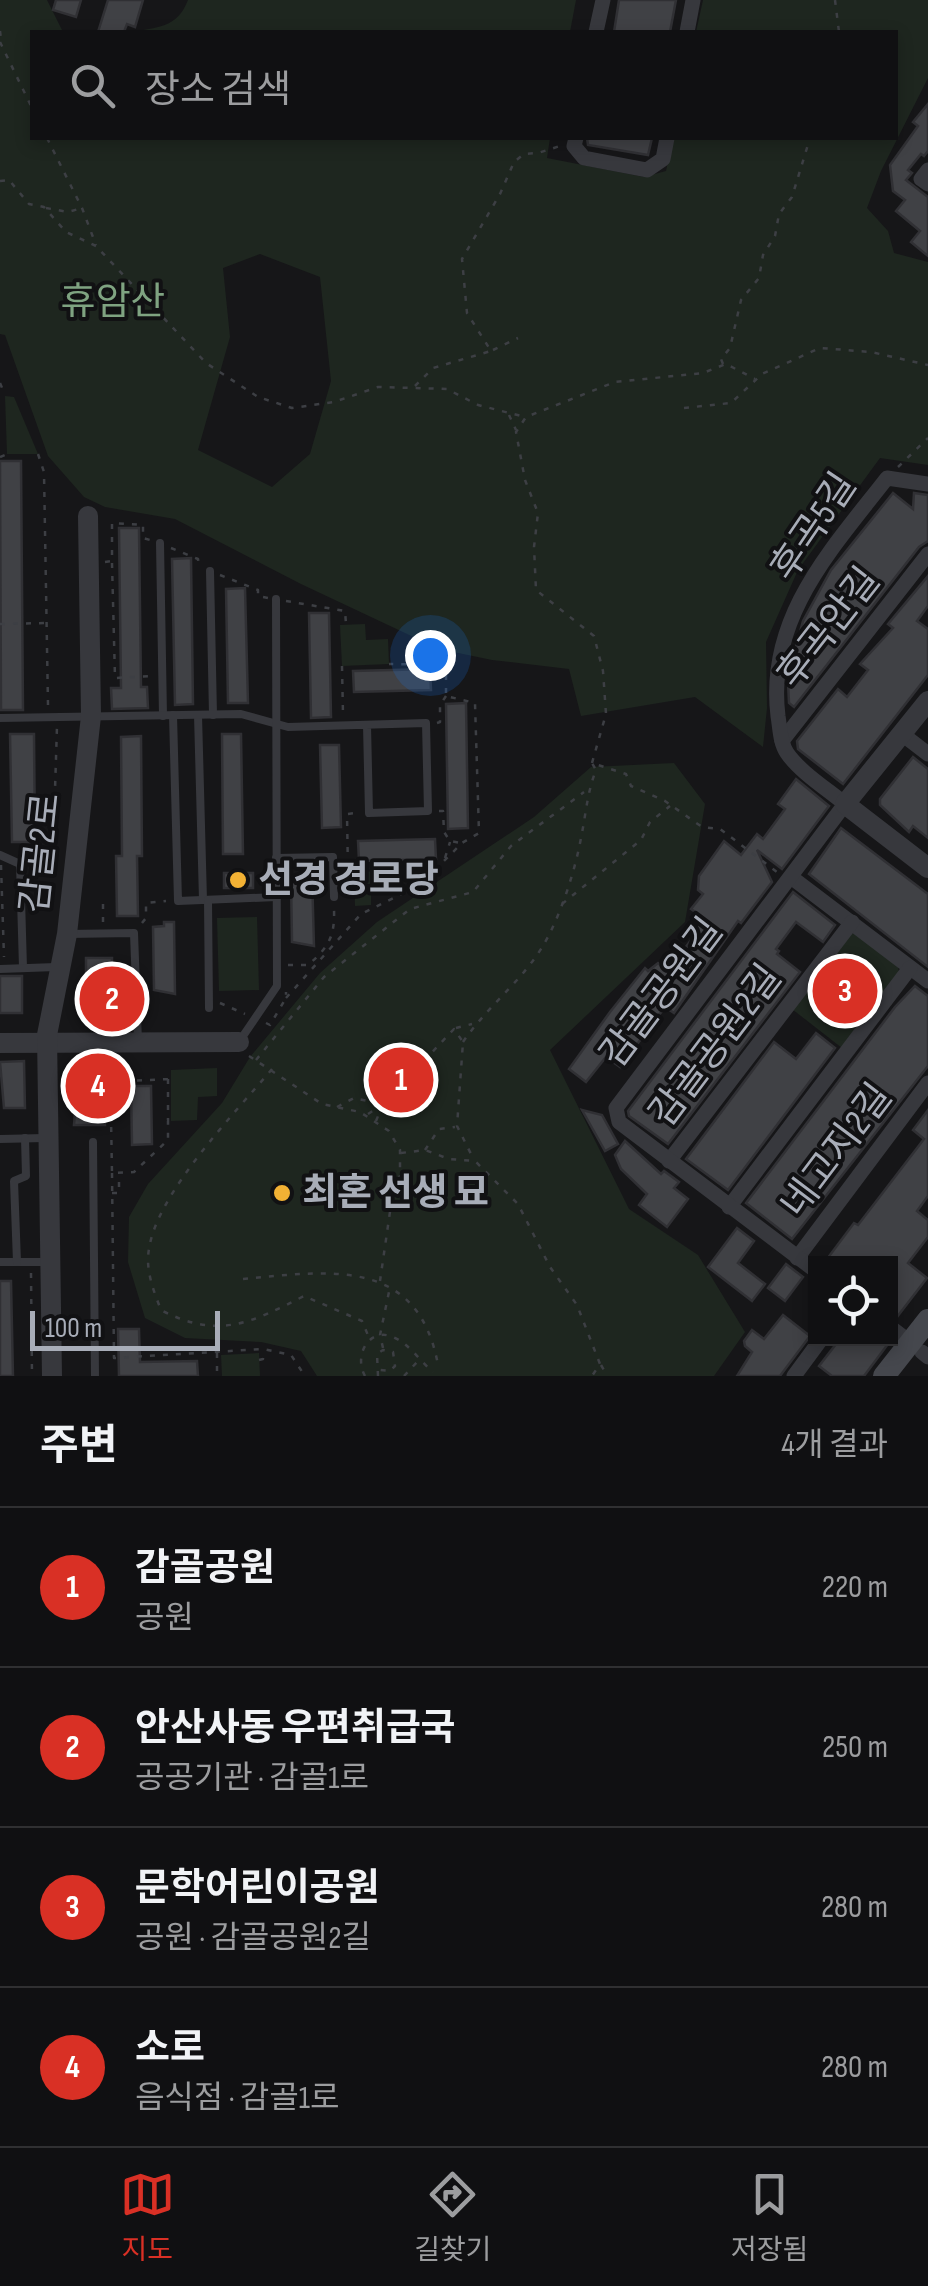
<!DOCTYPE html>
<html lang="ko">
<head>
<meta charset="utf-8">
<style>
	:root { --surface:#101012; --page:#19191b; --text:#f1f3f6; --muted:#9c9d9f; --line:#303032; --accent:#d93025 }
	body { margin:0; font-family:"Sofia Sans Condensed","Noto Sans KR",sans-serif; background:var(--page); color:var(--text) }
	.controls { position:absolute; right:30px; bottom:30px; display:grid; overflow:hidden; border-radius:0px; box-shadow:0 5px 15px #0003 }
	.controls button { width:90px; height:90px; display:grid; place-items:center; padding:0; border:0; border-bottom:2px solid var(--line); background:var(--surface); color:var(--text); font:50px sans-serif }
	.scale { position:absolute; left:30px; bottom:25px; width:190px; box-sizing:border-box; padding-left:10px; border:5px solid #a8adb8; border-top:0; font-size:28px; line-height:35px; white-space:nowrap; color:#a8adb8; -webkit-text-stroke:8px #111113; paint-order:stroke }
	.you { position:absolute; left:430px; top:655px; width:35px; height:35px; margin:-25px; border:8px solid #fff; border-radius:50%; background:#1a73e8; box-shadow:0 0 0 15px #1a73e833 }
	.badge { display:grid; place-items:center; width:65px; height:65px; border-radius:50%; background:var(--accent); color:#fff; font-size:32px; font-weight:700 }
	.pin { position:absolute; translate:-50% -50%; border:5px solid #fff; box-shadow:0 2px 10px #0006 }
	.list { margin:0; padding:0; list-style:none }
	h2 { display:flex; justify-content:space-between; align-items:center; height:130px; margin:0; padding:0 40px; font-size:42px }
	h2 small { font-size:32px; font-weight:400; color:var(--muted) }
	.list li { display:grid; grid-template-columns:65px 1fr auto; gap:30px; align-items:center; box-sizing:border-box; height:160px; padding:0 40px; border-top:2px solid var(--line) }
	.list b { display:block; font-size:38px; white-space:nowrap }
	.list p { margin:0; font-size:32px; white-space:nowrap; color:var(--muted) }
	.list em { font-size:32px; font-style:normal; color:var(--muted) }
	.icon { flex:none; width:55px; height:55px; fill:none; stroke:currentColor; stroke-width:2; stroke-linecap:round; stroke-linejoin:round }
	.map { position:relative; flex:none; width:928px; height:1376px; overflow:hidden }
	.search { position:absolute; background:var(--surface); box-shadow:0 5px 15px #0003; left:30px; right:30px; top:30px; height:110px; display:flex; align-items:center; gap:25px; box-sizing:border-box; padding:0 35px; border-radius:0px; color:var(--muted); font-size:38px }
	.sheet { height:770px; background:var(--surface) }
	nav { display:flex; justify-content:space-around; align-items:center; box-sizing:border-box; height:140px; border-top:2px solid var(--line); background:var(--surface); font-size:28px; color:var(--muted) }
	nav a { display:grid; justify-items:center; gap:5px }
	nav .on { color:var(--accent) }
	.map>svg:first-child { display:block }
	.green { fill:#1e261f; fill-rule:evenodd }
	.building { fill:#404145; stroke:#303034; stroke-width:2.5 }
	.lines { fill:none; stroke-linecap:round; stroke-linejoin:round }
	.path { stroke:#3d3f44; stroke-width:2.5; stroke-dasharray:5 8; stroke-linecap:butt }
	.service { stroke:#37383d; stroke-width:8 }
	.minor { stroke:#37383d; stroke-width:15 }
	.tertiary { stroke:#37383d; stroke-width:20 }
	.secondary { stroke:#45474d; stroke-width:22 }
	.poi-dot { fill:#f2b134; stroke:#111113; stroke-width:4 }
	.labels { text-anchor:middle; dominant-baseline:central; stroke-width:8; stroke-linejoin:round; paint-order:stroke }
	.park-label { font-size:38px; fill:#7fa381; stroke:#111113 }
	.street-label { font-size:38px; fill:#a8adb8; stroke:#111113 }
	.poi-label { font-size:38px; font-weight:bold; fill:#a8adb8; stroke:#111113; text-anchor:start }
</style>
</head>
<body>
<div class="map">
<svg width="928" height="1376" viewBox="0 0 928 1376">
	<rect width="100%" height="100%" fill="#161618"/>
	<g class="green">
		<path d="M0 0H47L63 32H32V138H550L547 158 644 177 666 171 673 138H896V32H696L703 0H928V78L881 171 867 208 888 231 894 253 928 262V465L880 458 798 570 766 642 767 708 763 747 695 697 581 716 569 669 492 660 439 649 301 584 175 519 105 507 84 497 48 456 5 335 0 334ZM260 254 320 277 331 381 310 454 272 487 198 450 230 337 223 268Z"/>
		<path d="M188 0H576L570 32H131C156 27 177 29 188 0Z"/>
		<polygon points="5,396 14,397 38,454 7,454"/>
		<polygon points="365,624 366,640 388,639 389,664 342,666 340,625"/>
		<polygon points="674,763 705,804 685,922 550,1050 629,1209 698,1255 745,1332 714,1376 317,1376 301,1351 261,1342 185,1338 145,1318 128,1262 129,1217 148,1184 222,1103 250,1057 320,973 377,922 534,817 591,767"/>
		<polygon points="382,871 382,886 371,887 371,905 355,906 354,872"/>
		<polygon points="257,917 259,990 219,991 217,918"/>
		<polygon points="855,933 898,966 899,972 842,1048 792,1009 848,934"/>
		<polygon points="217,1068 217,1096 198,1097 197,1120 171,1121 171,1070"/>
		<polygon points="259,1353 260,1376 222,1376 221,1355"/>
	</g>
	<g class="building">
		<polygon points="56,0 81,0 76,17 53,10"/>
		<polygon points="108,0 143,0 135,27 127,24 124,32 98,32"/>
		<polygon points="619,0 676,0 670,32 614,32"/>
		<polygon points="928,104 928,151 924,156 921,154 908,170 912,173 906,180 928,197 928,256 911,242 920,231 896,211 905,200 893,191 890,165 918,126 913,122"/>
		<polygon points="587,138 652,138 648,155 588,145"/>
		<polygon points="0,461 21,461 23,710 1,710"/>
		<polygon points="893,493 913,509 914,493 928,495 928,541 919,547 794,707 789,703 788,682 797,671 790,668 803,621 831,570"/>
		<polygon points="119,528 139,528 141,687 147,687 148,708 112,709 111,688 121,688"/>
		<polygon points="191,558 193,704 175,705 172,559"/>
		<polygon points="928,576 928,606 917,621 928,629 928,675 843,784 798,749 797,741 838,689 847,697 868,670 860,664 893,628 888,624"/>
		<polygon points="245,588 248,703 228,703 226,589"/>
		<polygon points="309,613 329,613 331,717 311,718"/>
		<polygon points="430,669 431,690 354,692 353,671"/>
		<polygon points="466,703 468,828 448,829 446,704"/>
		<polygon points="10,734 34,734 35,842 12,842"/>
		<polygon points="222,734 241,734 243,854 223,854"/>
		<polygon points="141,736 142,856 137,856 138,916 117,916 116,856 122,856 121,737"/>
		<polygon points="320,745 339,745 341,827 322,828"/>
		<polygon points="913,757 928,769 928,838 913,826 909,832 880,805 880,799"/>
		<polygon points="796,779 829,806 782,869 757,850 772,882 741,923 738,921 674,1013 665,1007 620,1067 606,1057 586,1082 569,1069 610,1012 645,968 648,971 658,963 668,971 694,936 688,932 701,916 691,909 703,894 698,890 699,876 724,841 741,855 757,834 763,839 785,809 778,804"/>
		<polygon points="841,828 928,894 928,967 809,874"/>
		<polygon points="435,839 436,859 359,861 358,841"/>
		<rect x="224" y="873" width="29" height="15"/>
		<polygon points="303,874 312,874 314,946 292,942 291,878 303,878"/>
		<polygon points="793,892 835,925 823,942 796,922 776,949 779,951 777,954 800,972 668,1144 629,1116 628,1111"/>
		<polygon points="164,922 174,922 175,994 154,990 153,927 164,926"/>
		<polygon points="86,958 112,958 112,966 117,966 117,1013 86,1014"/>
		<rect x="0" y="976" width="22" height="37"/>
		<polygon points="915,986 928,996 928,1066 792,1239 746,1203 895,1007"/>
		<polygon points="816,1033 835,1048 728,1190 686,1159 774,1042 796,1059"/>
		<polygon points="24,1061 25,1108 4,1108 0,1062"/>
		<polygon points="78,1073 102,1073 105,1125 74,1125"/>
		<polygon points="131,1086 151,1086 152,1144 132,1145"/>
		<polygon points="582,1110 602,1115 618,1144 605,1151"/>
		<polygon points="928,1110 928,1196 917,1211 928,1220 928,1237 908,1263 927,1278 897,1317 890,1312 890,1264 824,1263 854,1223 858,1225 924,1139 913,1130"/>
		<polygon points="625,1141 661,1174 664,1171 679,1182 674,1188 688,1199 667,1227 639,1205 647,1194 621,1169 615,1155"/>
		<polygon points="737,1228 754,1241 738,1263 765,1284 752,1301 708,1267"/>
		<polygon points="786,1264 803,1277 785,1301 768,1288"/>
		<polygon points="0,1281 11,1281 13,1376 0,1376"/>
		<polygon points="783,1315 810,1336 780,1376 737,1376 752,1352 745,1346 744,1341 752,1330 764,1339"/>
		<polygon points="118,1329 139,1329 140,1362 197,1361 198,1376 119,1376"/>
		<polygon points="833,1338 880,1338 888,1344 864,1376 832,1376 819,1366 836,1344"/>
	</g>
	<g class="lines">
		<g class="path">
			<polyline points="835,0 839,32"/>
			<polyline points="0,31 1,40"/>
			<polyline points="0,42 32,108"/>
			<polyline points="47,138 82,208 96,245"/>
			<polyline points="0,181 9,180 29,204 44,207 66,232 96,246 206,363 258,397 292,408 334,402 378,387 447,389 478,405 525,417"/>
			<polyline points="46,208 68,212 82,208"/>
			<polyline points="493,350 518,338"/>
			<polyline points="723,364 721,359 730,348 741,300 759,278 763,255 775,236 779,214 792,197 810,138"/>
			<polyline points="0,383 5,395"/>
			<polyline points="415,386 433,368 491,351 467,313 462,259 500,194 514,162 524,154 538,153 560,146"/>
			<polyline points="684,408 731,403 762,374 820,348 871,352 928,365"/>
			<polyline points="509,415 516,430"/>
			<polyline points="38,454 44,472 48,705"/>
			<polyline points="0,457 7,454"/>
			<polyline points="898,467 928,438"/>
			<polyline points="171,548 198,559 199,567"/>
			<polyline points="105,562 112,561 112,523 143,525 143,538 150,540"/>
			<polyline points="112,563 115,678 151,676"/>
			<polyline points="220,575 258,590 258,596 268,598"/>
			<polyline points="286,601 345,611 346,624"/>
			<polyline points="0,624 46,623"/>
			<polyline points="342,666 343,714"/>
			<polyline points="437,723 440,722 440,705 446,696"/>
			<polyline points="592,763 606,714 603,671 594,636 536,590 534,547 538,513 525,480 516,432 526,417 615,382 703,373 726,364 755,379"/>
			<polyline points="439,811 443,811 444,832 450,841 461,843"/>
			<polyline points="445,858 450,842"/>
			<polyline points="32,863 53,854 57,726"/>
			<polyline points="1,865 4,957"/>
			<polyline points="354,872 348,872 347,814 356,813"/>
			<polyline points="382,876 439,866 462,843 479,833 475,703 446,696 446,669 440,665 389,664"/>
			<polyline points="562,904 641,840 650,822 670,806"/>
			<polyline points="103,922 103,902"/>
			<polyline points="142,923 146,918 146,903 166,901"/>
			<path d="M288 965H308C329 947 335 936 334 909"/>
			<polyline points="286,998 361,914 412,889 437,867"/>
			<polyline points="220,1003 245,1014"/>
			<polyline points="266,1023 270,1025 286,998 286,992"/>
			<polyline points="456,1028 472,1024"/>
			<path d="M463 1042C491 1001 527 979 550 933 564 904 575 870 581 838 586 814 587 793 596 770L592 763 626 774 631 786 665 801 702 827 720 829 777 872"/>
			<polyline points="249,1056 322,1104 360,1112 389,1131 400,1150 400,1176 394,1184 380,1281"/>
			<polyline points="256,1060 324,977 410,909 473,892 511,846 584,792"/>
			<polyline points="110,1062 112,1173 134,1172 168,1140 168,1121 171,1121"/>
			<path d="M272 1069C235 1113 157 1193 149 1249 145 1270 154 1292 161 1310 218 1340 251 1323 304 1296L362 1321 370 1340"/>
			<polyline points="168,1079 168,1120"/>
			<polyline points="124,1081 171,1079"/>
			<polyline points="337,1107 354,1098 382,1104"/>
			<polyline points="368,1114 382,1105"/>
			<polyline points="376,1121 383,1104 454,1029 463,1042 457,1126 474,1160"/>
			<polyline points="425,1150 439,1129 455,1127"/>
			<polyline points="401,1153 425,1150 449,1159 475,1161 518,1204 550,1267 577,1305 600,1364 592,1376"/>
			<polyline points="112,1173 114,1358 263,1349 291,1355 305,1376"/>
			<polyline points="112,1193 119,1193 119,1174"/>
			<polyline points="31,1273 32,1376"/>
			<path d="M243 1279C329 1271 418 1256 438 1365"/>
			<polyline points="383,1348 380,1335 390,1287"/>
			<polyline points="217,1353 217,1376"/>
			<polyline points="259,1360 263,1359 263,1351"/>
			<polyline points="601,1365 607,1375"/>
			<path d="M365 1376C353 1355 370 1325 395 1338 409 1344 421 1362 433 1372"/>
			<polyline points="378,1376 377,1354 383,1350 393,1352 395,1366 390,1371 380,1370"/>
			<polyline points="404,1376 418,1361"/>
		</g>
		<g class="service">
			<polyline points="160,543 163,716"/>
			<polyline points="210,571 213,715"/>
			<polyline points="173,715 178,901 276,897"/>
			<polyline points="198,715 203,900"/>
			<polyline points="0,718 241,714 288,727 426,723 428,811 369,813 367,725"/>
			<polyline points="0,855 20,864 23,968"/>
			<polyline points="276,858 333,857 334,897"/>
			<polyline points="208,900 209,1008"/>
			<polyline points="67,934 134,933 138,1042"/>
			<polyline points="0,969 56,967"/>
			<polyline points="241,1039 277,986 276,599"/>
			<polyline points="0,1139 45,1138"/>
			<polyline points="93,1142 95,1376"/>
			<polyline points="0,1262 50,1262"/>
			<polyline points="17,1262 14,1181 26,1176 25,1138"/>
		</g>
		<g class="minor">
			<polyline points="596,32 603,0"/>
			<polyline points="687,32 693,0"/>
			<polyline points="576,138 574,146 584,158 647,170 663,159 667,138"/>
			<polyline points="928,170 921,179 928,184"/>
			<polyline points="902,734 928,754"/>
			<polyline points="782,741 928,554"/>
			<polyline points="791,877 928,981"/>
			<polyline points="669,1161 852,922"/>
			<polyline points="729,1207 910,968"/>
			<polyline points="797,1258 928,1083"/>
			<path d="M816 1271 619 1122 616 1108 845 804C827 789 800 772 787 753 780 743 780 728 778 716 766 618 831 550 887 478L928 484"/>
			<polyline points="890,1327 911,1343"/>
			<polyline points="922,1352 928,1357"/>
			<polyline points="794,1376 822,1338"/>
		</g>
		<g class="tertiary">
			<polyline points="928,701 845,804 928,868"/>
			<polyline points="0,1043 239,1042"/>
			<polyline points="52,1376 47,1035 67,934 91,716 88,516"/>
		</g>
		<polyline class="secondary" points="884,1376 928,1320"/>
	</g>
	<g class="poi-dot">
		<circle cx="238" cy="880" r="10"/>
		<circle cx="282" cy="1193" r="10"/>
	</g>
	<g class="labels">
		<g class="park-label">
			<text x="113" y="302">휴암산</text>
		</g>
		<g class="street-label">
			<text transform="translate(814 527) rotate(-56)">후곡5길</text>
			<text transform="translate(829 628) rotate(-52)">후곡안길</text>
			<text transform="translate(41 853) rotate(-84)">감골2로</text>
			<text transform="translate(662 993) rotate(-53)">감골공원길</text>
			<text transform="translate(716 1046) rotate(-53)">감골공원2길</text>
			<text transform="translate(837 1151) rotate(-53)">네고지2길</text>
		</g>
		<g class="poi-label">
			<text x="258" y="880">선경 경로당</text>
			<text x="302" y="1193">최혼 선생 묘</text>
		</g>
	</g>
</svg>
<div class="controls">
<button><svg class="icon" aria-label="locate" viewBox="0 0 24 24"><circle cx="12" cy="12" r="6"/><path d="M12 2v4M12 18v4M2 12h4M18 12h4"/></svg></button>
</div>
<div class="scale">100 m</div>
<div class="you"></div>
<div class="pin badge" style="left:401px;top:1080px">1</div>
<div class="pin badge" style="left:112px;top:999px">2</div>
<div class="pin badge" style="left:845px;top:991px">3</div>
<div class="pin badge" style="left:98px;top:1086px">4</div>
<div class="search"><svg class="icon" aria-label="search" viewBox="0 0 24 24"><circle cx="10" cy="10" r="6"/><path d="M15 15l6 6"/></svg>장소 검색</div>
</div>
<section class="sheet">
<h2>주변<small>4개 결과</small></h2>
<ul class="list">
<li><span class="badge">1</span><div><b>감골공원</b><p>공원</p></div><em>220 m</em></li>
<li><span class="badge">2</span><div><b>안산사동 우편취급국</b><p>공공기관 · 감골1로</p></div><em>250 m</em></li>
<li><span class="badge">3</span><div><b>문학어린이공원</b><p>공원 · 감골공원2길</p></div><em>280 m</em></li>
<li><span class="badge">4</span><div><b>소로</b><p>음식점 · 감골1로</p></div><em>280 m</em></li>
</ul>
</section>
<nav>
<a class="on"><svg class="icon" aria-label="map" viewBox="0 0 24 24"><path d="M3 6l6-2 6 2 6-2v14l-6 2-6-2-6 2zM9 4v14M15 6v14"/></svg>지도</a>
<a><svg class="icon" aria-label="directions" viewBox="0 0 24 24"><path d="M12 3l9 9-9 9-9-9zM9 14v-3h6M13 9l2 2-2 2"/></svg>길찾기</a>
<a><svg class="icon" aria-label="saved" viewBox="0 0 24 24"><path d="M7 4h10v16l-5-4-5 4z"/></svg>저장됨</a>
</nav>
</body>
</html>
